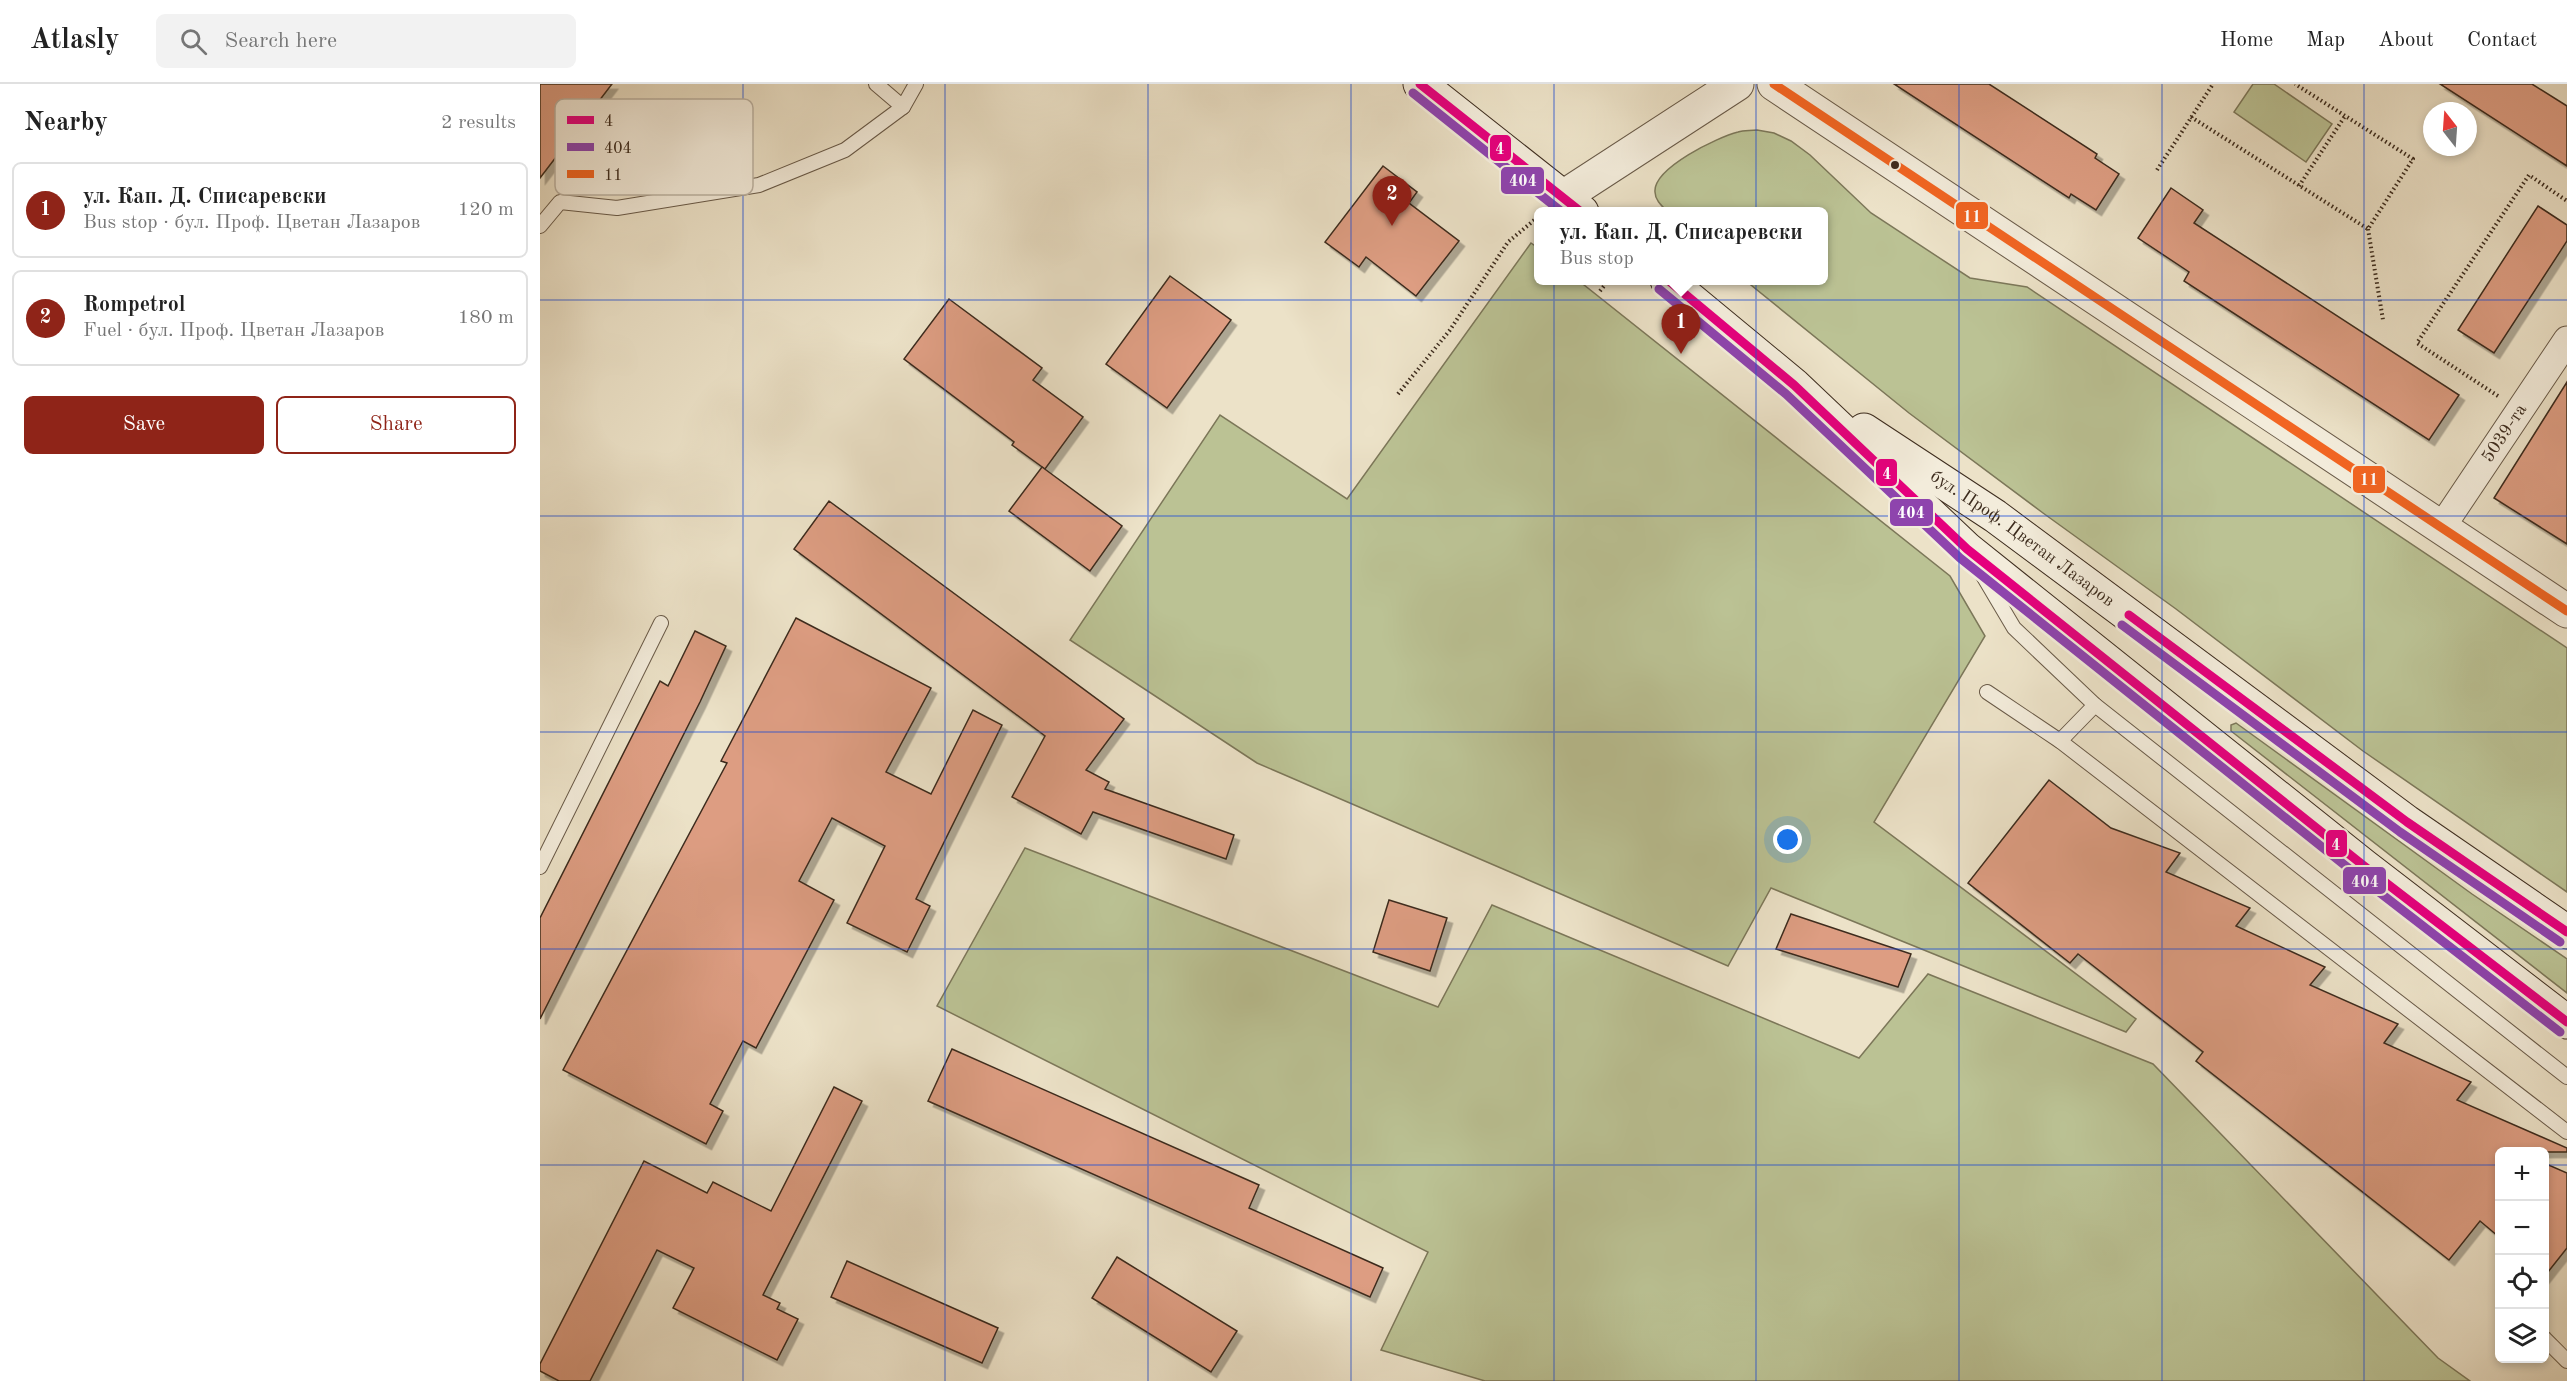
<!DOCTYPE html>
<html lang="en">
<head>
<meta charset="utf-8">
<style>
	:root { --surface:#fff; --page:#f2f2f2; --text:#222; --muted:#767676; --line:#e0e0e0; --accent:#8f2418 }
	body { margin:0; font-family:"Old Standard TT",serif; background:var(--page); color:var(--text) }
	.controls { position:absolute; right:18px; bottom:18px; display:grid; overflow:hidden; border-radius:9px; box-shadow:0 3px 9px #0003 }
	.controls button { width:54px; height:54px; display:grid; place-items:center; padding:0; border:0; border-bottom:2px solid var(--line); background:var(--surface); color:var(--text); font:30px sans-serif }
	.compass { position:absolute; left:1883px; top:18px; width:54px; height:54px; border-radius:50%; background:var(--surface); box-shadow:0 3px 9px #0003; rotate:343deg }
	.you { position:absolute; left:1248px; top:756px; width:21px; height:21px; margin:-15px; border:4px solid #fff; border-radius:50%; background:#1a73e8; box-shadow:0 0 0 9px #1a73e833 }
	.badge { display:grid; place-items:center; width:39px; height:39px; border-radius:50%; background:var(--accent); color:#fff; font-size:20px; font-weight:700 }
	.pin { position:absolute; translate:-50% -50px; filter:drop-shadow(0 2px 3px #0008) }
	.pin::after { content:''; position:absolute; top:32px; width:21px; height:18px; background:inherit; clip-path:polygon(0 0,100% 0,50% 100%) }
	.popup { position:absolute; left:994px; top:123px; width:294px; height:78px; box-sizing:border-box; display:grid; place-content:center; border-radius:9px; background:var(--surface); filter:drop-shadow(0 2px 4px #0005); font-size:20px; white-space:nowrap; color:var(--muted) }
	.popup b { font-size:22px; color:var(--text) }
	.popup::after { content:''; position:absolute; left:50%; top:100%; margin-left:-12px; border:12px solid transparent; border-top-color:var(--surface) }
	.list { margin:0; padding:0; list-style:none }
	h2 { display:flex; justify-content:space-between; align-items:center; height:78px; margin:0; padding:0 24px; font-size:26px }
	h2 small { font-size:20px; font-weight:400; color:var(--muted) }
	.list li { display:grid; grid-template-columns:39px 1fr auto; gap:18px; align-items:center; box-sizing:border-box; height:96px; margin:0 12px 12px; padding:0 12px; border:2px solid var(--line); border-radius:9px }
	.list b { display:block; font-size:22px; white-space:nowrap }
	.list p { margin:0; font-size:20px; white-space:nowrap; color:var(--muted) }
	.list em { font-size:20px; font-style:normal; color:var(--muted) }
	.actions { display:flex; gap:12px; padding:18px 24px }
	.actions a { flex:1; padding:14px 0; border:2px solid var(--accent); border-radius:9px; text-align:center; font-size:21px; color:var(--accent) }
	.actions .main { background:var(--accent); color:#fff }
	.icon { flex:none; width:33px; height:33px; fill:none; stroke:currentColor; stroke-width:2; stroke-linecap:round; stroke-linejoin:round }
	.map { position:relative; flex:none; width:2027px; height:1297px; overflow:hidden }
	header { display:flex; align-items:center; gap:36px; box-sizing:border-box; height:84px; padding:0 30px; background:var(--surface); border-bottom:2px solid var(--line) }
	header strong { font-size:28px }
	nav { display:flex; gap:33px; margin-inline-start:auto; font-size:21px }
	.search { width:420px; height:54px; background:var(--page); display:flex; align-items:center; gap:15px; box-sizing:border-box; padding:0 21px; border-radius:9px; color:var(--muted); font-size:22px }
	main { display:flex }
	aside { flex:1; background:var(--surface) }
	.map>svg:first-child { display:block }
	.green { fill:#bbc294; stroke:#7c7759; stroke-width:1.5 }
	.building { fill:#dd9d82; stroke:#3d2c1e; stroke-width:1.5; filter:url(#shadow) }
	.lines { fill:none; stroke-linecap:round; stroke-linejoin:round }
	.service-casing { stroke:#695a48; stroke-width:16 }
	.minor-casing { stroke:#695a48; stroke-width:29 }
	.tertiary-casing { stroke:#695a48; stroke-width:35 }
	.secondary-casing { stroke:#3d2c1e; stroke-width:35 }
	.path { stroke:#3d2c1e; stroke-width:4; stroke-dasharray:1.5 3; stroke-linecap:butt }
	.service { stroke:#f3ecdb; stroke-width:14 }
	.minor { stroke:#f3ecdb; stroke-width:27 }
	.tertiary { stroke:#f3ecdb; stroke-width:33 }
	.secondary { stroke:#f3ecdb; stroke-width:33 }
	.bus-1-casing { stroke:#f3ecdb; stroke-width:14 }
	.bus-2-casing { stroke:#f3ecdb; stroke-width:14 }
	.bus-3-casing { stroke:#f3ecdb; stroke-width:14 }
	.bus-1 { stroke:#e5007d; stroke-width:9 }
	.bus-2 { stroke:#8e44ad; stroke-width:9 }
	.bus-3 { stroke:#f26522; stroke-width:9 }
	.grid { fill:none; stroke:#1d4ed8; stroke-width:1.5; stroke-opacity:0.55 }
	.bus-dot { fill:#3d2c1e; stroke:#f3ecdb; stroke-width:2 }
	.labels { text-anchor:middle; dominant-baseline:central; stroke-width:6; stroke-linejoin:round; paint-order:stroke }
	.street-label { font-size:18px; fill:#3d2c1e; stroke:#f3ecdb }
	.key { fill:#f3ecdb; stroke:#bcb2a2; stroke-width:1.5 }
	.key-label { font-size:16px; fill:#3d2c1e }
	.line-badge { stroke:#f3ecdb; stroke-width:2 }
	.badge-label { font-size:16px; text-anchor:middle; font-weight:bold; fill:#fff }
</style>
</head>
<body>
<header>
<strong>Atlasly</strong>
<div class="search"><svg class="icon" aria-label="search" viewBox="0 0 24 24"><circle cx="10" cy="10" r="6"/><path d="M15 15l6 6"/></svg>Search here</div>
<nav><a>Home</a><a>Map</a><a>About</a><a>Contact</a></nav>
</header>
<main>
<aside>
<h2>Nearby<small>2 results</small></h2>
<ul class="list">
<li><span class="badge">1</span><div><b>ул. Кап. Д. Списаревски</b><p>Bus stop · бул. Проф. Цветан Лазаров</p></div><em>120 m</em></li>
<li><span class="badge">2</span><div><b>Rompetrol</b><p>Fuel · бул. Проф. Цветан Лазаров</p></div><em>180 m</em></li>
</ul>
<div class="actions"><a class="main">Save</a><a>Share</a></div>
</aside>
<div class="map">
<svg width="2027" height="1297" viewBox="0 0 2027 1297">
	<defs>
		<filter id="shadow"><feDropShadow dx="5.5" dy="5.5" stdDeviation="0" flood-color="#0004"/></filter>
	</defs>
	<rect width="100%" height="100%" fill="#ece2c8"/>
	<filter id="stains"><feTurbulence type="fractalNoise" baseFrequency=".00333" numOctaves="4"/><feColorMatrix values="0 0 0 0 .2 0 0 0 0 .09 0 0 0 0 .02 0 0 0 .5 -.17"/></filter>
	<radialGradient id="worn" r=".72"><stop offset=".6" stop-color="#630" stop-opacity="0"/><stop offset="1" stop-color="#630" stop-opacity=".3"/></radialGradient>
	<g class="green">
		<polygon points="1713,0 1734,0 1792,40 1766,78 1694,28"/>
		<path d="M1217 46 1234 49 1251 57 1270 71 1331 129 1430 194 1487 203 2027 564V808L1823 667 1636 525 1503 429 1369 329 1206 197 1284 196V128L1127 127C1122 122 1115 116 1115 108 1113 84 1178 53 1198 48 1204 46 1210 47 1217 46Z"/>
		<polygon points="991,159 998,164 998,196 1039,197 1410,492 1445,552 1334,738 1596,935 1586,948 1231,804 1188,882 717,679 530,556 680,331 807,415"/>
		<polygon points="1696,639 1932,810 2027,875 2027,909 1691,647 1691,641"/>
		<polygon points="485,764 898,923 952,821 1319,974 1388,890 1613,980 1898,1274 1930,1297 945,1297 841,1266 888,1168 397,922"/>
	</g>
	<g class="building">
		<polygon points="0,0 72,0 0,94"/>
		<polygon points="1354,0 1449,0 1557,70 1555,74 1579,90 1556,126 1531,110 1529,114"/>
		<polygon points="1900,0 1992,0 2027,22 2027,82"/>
		<polygon points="843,82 877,108 869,119 919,157 876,212 826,173 819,183 785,158"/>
		<polygon points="1631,104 1663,126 1654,139 1919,311 1889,356 1644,197 1649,188 1598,154"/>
		<polygon points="1998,122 2027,141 2027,157 1954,269 1918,246"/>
		<polygon points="630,192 691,236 627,324 566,280"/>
		<polygon points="409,215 502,284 493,296 543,333 505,385 472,361 474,358 364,275"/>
		<polygon points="2027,298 2027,460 1954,414"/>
		<polygon points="502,383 582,442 550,487 469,427"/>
		<polygon points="289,417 584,635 546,686 569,698 565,705 694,751 686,775 553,728 541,750 472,713 505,652 254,465"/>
		<polygon points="256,534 391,604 346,688 391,710 433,626 462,641 376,815 390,822 367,868 307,839 345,762 292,734 259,797 294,816 216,964 203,957 170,1020 183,1027 166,1060 23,986 187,679 181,677"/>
		<polygon points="155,547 186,562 160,618 0,935 0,834 120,597 128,602"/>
		<polygon points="1509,696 1571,744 1640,769 1626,788 1710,824 1696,842 1785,883 1770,901 1858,940 1844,959 1931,998 1917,1016 2027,1064 2027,1068 1959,1068 1959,1153 1940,1137 1909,1176 1656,977 1663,968 1538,870 1530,879 1428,799"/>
		<polygon points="849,816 907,834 890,887 833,868"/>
		<polygon points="1251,830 1371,870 1358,903 1236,865"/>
		<polygon points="412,965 719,1101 709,1124 843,1184 830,1213 388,1017"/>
		<polygon points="294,1003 322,1017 223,1211 240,1219 237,1225 258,1235 237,1276 133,1224 154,1184 117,1166 50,1297 19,1297 0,1287 0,1280 104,1077 167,1109 173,1098 231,1127"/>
		<polygon points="2004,1079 2027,1089 2027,1164 2004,1193"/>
		<polygon points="577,1173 697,1247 671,1288 552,1214"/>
		<polygon points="307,1177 458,1244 442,1279 291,1213"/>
	</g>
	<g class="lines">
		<defs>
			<g id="service">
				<polyline points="336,0 363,23 376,0"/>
				<polyline points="0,142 20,118 77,124 219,101 305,66 363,23"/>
				<polyline points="1442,490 1474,544 1555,621 2027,993"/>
				<polyline points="1447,608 1520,657 2027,1048"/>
				<polyline points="1520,657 1555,621"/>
				<polyline points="0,783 121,539"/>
				<polyline points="2004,1254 2027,1277"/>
			</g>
			<g id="minor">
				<path id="s1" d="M1901 444 2027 256"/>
			</g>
			<g id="tertiary">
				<polyline points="1234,0 2027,527"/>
				<polyline points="1023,113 1197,0"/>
			</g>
			<g id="secondary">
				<polyline points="880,0 1042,128"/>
				<polyline points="1127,196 1254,301 1427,465 1824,782 2027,938"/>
				<path id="s2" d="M1324 346 1455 432 1867 738 2027 848"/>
			</g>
		</defs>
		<use href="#service" class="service-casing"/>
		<use href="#minor" class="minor-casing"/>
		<use href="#tertiary" class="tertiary-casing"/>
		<use href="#secondary" class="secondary-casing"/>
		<g class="path">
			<polyline points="1651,33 1828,145 1873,75 1755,0"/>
			<polyline points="1617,86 1673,0"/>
			<polyline points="1759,102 1805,32"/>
			<polyline points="1828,145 1843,236"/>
			<polyline points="1060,207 1064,202"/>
			<polyline points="858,310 910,246 968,158 998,133"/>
			<polyline points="1958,312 1877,259 1989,91 2027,117"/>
		</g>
		<use href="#service" class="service"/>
		<use href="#minor" class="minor"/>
		<use href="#tertiary" class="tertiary"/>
		<use href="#secondary" class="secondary"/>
		<defs>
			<g id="bus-1">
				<polyline points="880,0 1041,128"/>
				<polyline points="1128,196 1254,301 1427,465 1824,782 2027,938"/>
				<polyline points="1589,531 1867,738 2027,848"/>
			</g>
			<g id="bus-2">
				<polyline points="873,9 1022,128"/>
				<polyline points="1119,205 1246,310 1420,474 1817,791 2020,948"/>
				<polyline points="1582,541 1860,748 2020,858"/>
			</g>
			<polyline id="bus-3" points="1234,0 2027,527"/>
		</defs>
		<use href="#bus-1" class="bus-1-casing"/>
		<use href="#bus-2" class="bus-2-casing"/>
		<use href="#bus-3" class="bus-3-casing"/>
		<use href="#bus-1" class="bus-1"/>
		<use href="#bus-2" class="bus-2"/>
		<use href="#bus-3" class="bus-3"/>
	</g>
	<path class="grid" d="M203 0V1297M405 0V1297M608 0V1297M811 0V1297M1014 0V1297M1216 0V1297M1419 0V1297M1622 0V1297M1824 0V1297M0 216H2027M0 432H2027M0 648H2027M0 865H2027M0 1081H1960M2004 1081H2027"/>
	<circle class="bus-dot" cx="1355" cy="81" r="5"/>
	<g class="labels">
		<g class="street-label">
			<text stroke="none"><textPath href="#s1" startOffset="114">5039-та</textPath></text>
			<text stroke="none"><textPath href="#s2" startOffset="192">бул. Проф. Цветан Лазаров</textPath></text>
		</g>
	</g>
	<rect x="15" y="15" width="198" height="96" rx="9" class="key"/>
	<rect x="27" y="32" width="27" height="8" fill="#e5007d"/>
	<rect x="27" y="59" width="27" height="8" fill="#8e44ad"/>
	<rect x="27" y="86" width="27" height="8" fill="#f26522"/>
	<g class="key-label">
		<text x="64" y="42">4</text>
		<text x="64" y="69">404</text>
		<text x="64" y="96">11</text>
	</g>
	<g class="line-badge">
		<rect x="949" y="50" width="23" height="28" rx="6" fill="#e5007d"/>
		<rect x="960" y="82" width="45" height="29" rx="6" fill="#8e44ad"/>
		<rect x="1415" y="117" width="34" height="29" rx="6" fill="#f26522"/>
		<rect x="1335" y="374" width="23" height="29" rx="6" fill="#e5007d"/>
		<rect x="1812" y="381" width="34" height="29" rx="6" fill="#f26522"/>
		<rect x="1349" y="414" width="45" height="29" rx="6" fill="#8e44ad"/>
		<rect x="1785" y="745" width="23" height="29" rx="6" fill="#e5007d"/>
		<rect x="1802" y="782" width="45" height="29" rx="6" fill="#8e44ad"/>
	</g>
	<g class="badge-label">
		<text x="960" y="70">4</text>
		<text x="983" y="102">404</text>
		<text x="1432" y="138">11</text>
		<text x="1347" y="395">4</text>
		<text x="1829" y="401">11</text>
		<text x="1371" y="434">404</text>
		<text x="1796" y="766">4</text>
		<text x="1825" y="803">404</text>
	</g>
	<rect width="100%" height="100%" filter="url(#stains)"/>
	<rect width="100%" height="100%" fill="url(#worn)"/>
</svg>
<div class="controls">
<button>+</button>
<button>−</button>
<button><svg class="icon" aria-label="locate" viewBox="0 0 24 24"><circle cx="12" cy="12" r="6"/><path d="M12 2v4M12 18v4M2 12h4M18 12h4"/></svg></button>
<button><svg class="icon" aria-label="layers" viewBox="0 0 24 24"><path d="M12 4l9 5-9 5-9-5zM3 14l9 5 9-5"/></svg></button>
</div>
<svg class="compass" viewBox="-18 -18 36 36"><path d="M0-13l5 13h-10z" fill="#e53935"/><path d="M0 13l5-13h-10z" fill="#767676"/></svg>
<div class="you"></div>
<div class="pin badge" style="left:1141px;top:270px">1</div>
<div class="popup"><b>ул. Кап. Д. Списаревски</b>Bus stop</div>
<div class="pin badge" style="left:852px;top:142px">2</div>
</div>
</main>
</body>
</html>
